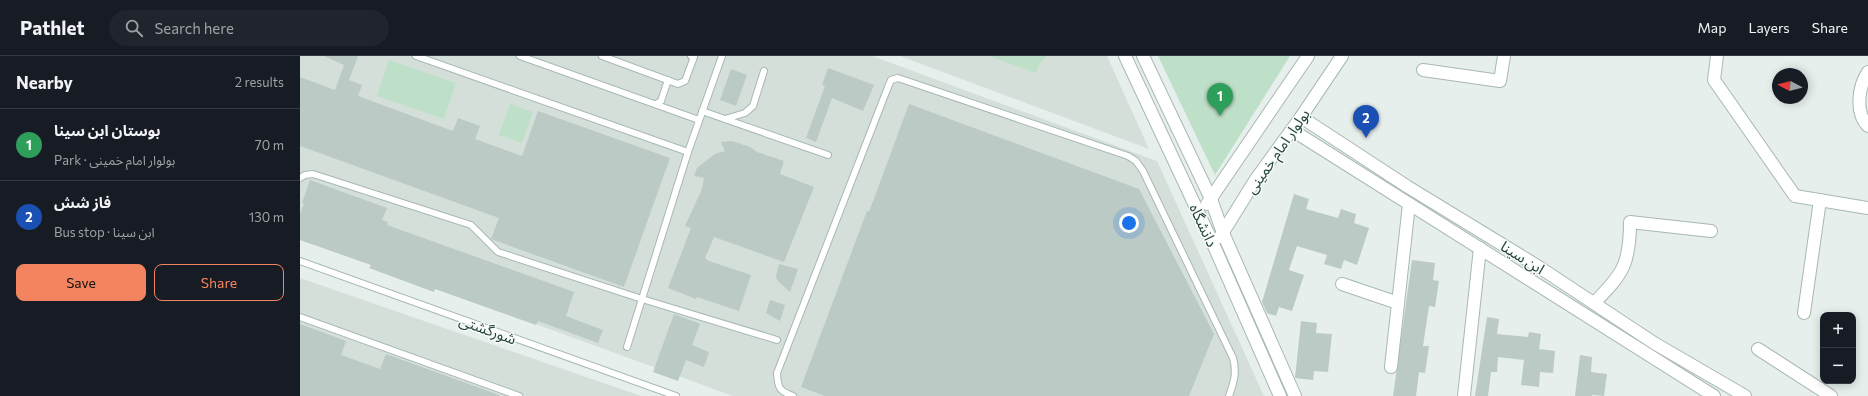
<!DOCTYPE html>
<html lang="en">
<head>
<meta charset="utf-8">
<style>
	:root { --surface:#171b24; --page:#20242c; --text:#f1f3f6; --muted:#9ea1a6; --line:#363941; --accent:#f4845f }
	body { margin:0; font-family:Commissioner,"Noto Sans Arabic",sans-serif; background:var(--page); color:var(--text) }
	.controls { position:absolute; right:12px; bottom:12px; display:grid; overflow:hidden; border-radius:8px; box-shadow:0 2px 10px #0003 }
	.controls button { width:36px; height:36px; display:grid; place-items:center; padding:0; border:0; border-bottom:1px solid var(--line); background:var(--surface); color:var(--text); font:20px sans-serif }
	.compass { position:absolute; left:1472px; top:12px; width:36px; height:36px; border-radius:50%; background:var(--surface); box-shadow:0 2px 10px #0003; rotate:277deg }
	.you { position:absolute; left:829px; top:167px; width:14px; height:14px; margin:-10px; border:3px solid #fff; border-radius:50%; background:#1a73e8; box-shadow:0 0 0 6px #1a73e833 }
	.badge { display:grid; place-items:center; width:26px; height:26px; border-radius:50%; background:var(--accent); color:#fff; font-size:13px; font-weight:700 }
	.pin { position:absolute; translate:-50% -33px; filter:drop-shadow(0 1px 2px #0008) }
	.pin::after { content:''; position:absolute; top:21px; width:14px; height:12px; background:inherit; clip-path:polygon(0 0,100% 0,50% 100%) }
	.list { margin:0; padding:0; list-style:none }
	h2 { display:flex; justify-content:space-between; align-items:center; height:52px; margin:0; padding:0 16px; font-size:17px }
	h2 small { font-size:13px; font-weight:400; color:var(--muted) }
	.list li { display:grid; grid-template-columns:26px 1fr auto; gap:12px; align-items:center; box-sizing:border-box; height:72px; padding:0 16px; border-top:1px solid var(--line) }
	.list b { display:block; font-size:15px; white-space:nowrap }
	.list p { margin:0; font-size:13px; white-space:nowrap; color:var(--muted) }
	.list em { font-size:13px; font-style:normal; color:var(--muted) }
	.actions { display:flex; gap:8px; padding:12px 16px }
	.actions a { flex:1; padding:9px 0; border:1px solid var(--accent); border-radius:8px; text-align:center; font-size:14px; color:var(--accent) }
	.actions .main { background:var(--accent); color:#111 }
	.icon { flex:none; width:22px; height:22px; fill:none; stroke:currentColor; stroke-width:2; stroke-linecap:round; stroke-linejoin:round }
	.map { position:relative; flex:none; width:1568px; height:340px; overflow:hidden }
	header { display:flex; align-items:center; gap:24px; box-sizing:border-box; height:56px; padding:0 20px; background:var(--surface); border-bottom:1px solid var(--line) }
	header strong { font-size:19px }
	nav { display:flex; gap:22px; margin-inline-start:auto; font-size:14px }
	.search { width:280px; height:36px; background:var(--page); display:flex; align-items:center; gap:10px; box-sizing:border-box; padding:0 14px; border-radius:22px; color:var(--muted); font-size:15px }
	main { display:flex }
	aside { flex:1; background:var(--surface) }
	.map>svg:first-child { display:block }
	.built { fill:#d4dfda }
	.green { fill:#bfe0c8 }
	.building { fill:#bbcac4 }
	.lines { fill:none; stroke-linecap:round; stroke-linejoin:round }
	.service-casing { stroke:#a8b8b2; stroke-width:8 }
	.minor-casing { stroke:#a8b8b2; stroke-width:14 }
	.tertiary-casing { stroke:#a8b8b2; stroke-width:14 }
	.service { stroke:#fff; stroke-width:6 }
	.minor { stroke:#fff; stroke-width:12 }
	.tertiary { stroke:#fff; stroke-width:12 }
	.labels { text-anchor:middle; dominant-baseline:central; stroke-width:3; stroke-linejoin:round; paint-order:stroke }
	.street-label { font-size:15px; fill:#24423a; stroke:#f7fbf9 }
</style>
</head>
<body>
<header>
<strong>Pathlet</strong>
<div class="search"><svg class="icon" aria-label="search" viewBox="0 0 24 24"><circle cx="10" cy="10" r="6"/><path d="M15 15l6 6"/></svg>Search here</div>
<nav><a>Map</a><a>Layers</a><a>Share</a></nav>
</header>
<main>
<aside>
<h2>Nearby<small>2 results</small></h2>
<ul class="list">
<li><span class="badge" style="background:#2e9e5b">1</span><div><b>بوستان ابن سینا</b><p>Park · بولوار امام خمینی</p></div><em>70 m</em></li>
<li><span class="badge" style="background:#1a4fb4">2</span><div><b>فاز شش</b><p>Bus stop · ابن سینا</p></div><em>130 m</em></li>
</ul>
<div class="actions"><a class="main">Save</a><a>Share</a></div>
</aside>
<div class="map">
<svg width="1568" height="340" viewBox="0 0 1568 340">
	<rect width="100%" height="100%" fill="#e6efeb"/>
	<g class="built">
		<polygon points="0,0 572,0 857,105 964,340 433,340 0,182"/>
		<polygon points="600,0 807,0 849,93"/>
		<polygon points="0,222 341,340 0,340"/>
	</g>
	<g class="green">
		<polygon points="689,0 747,0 740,7 736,17"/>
		<polygon points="858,0 990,0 915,119"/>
		<polygon points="89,4 156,27 144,63 77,40"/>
		<polygon points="210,48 233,56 222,87 199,79"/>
	</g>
	<g class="building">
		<polygon points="24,0 58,0 49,24 62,29 58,40 153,75 158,62 180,70 175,83 222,100 238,55 370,102 324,231 191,183 199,162 0,90 0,21 35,34 44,9"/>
		<polygon points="528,12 574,29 563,55 532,42 516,86 506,82 525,30 522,29"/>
		<polygon points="431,13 447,19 436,50 420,44"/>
		<polygon points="609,48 839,133 914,278 889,340 525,340 501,331 567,155 569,156"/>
		<polygon points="432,85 450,91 457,96 484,105 480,118 514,131 484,206 414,181 405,202 409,205 451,219 439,255 397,241 396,243 368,232 391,172 385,170 402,133 404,122 394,120 397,112 415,98 425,95 421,86"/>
		<polygon points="10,124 87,152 82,164 88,166 87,169 274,236 266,260 303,274 298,287 238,265 236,269 135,233 134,236 69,212 71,209 0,184 0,158 4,148 2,147"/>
		<polygon points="994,138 1009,143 1006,153 1038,162 1041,153 1056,158 1054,167 1069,172 1057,209 1044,204 1041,213 1024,208 1027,199 997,190 989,214 1004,219 992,255 979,251 976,260 967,257 962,246"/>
		<polygon points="1112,204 1135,207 1133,224 1139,225 1135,251 1129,250 1123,290 1129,290 1125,317 1119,316 1116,340 1093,340"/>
		<polygon points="479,208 498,213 490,236 477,224 476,220"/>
		<polygon points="470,244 485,249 480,265 466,257"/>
		<polygon points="374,258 400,268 392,289 409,296 404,311 386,304 378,325 353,316"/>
		<polygon points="1187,261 1199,263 1197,278 1228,281 1229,276 1241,278 1239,293 1255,295 1253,317 1240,316 1239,331 1221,329 1224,304 1198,301 1197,316 1191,316 1188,340 1175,340"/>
		<polygon points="1001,265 1017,267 1016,277 1032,278 1028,316 1014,315 1013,324 995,322"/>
		<polygon points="0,268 46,285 41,299 80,313 86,298 199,339 199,340 0,340"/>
		<polygon points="1280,299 1292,301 1291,316 1307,318 1304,340 1292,339 1292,340 1275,340"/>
	</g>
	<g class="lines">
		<defs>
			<g id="service">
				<polyline points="116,0 388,96"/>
				<polyline points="220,0 399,64"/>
				<polyline points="302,0 378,28 385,25 394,1 391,0"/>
				<polyline points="356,48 361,45 368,24"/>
				<polyline points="402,55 528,99"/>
				<polyline points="425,63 445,57 453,50 464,15"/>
				<polyline points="0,122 5,119 13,118 171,169 198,196 342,243 477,284"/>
				<polyline points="0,205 376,340"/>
				<polyline points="0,261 219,340"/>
				<polyline points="327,291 388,96 422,0"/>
				<path d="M493 340C479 335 478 332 477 317L588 31 591 24 598 22 828 100 836 105 843 115 933 302C937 316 934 326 929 340"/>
			</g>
			<g id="minor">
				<polyline points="1417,0 1414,24 1495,140 1568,152"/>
				<polyline points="1123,14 1200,25 1204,0"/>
				<path d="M1568 16C1558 31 1555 57 1568 70"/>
				<polyline points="1042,228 1098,247"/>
				<path d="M1294 247C1323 218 1330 208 1330 166L1411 175"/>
				<polyline points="1504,257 1520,144"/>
				<polyline points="1458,293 1531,340"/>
				<polyline points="1091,311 1109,148"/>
				<polyline points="1164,340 1180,192"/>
			</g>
			<g id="tertiary">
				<polyline points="825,0 914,190 980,340"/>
				<polyline points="843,0 911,143 923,177 995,340"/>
				<polyline points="1001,61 1108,131 1239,211 1354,287 1445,340"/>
				<polyline points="992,74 1414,340"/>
				<polyline points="907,148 1008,0"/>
				<polyline points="920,181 956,123 1001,61 1042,0"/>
			</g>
		</defs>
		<use href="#service" class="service-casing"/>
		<use href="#minor" class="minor-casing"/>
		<use href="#tertiary" class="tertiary-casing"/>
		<use href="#service" class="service"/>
		<use href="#minor" class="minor"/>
		<use href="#tertiary" class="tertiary"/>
	</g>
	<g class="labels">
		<g class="street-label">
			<text transform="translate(977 95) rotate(-55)">بولوار امام خمینی</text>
			<text transform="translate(904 169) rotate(65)">دانشگاه</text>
			<text transform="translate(1223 201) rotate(32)">ابن سینا</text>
			<text transform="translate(188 273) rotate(20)">شورگشتی</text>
		</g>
	</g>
</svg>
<div class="controls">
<button>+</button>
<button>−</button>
</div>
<svg class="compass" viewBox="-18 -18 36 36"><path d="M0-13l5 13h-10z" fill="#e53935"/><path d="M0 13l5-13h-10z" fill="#9ea1a6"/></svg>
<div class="you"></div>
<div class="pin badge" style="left:920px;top:60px;background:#2e9e5b">1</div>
<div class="pin badge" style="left:1066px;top:82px;background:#1a4fb4">2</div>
</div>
</main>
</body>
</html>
